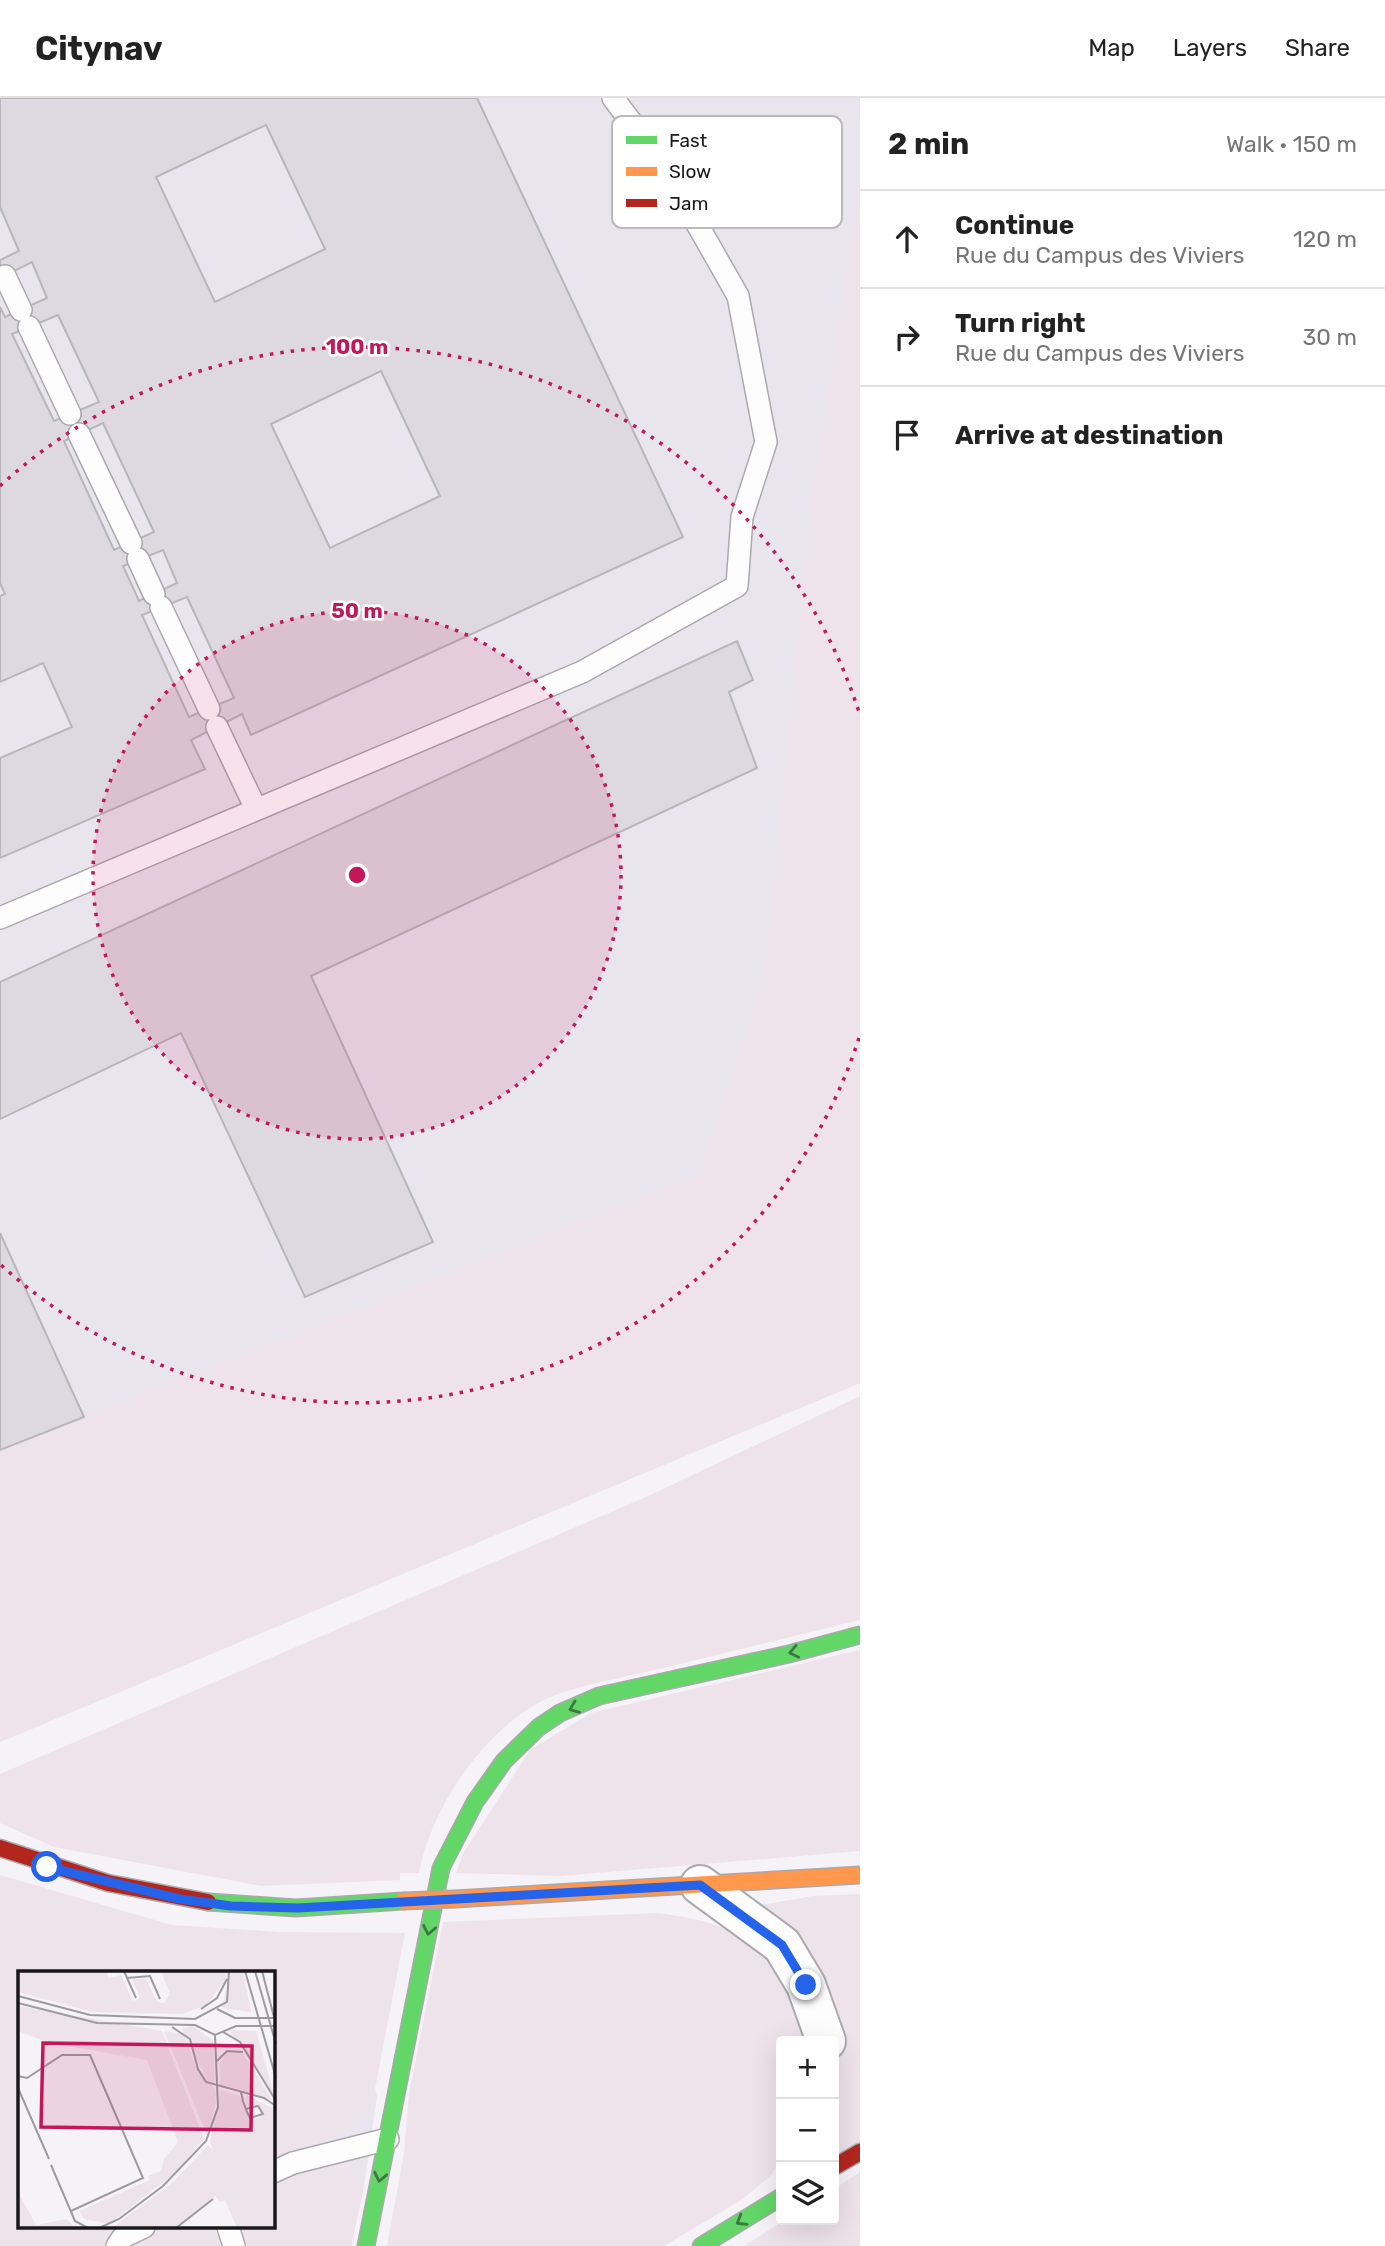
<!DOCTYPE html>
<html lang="en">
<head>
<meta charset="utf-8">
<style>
	:root { --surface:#fff; --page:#f2f2f2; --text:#222; --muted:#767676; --line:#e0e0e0 }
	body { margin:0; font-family:Rubik,sans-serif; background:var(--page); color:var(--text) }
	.controls { position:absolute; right:21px; bottom:21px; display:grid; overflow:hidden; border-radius:7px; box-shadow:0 7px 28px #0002 }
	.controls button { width:63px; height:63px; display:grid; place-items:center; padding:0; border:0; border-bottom:2px solid var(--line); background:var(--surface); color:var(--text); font:35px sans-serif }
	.stop { position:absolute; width:21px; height:21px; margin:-16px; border:5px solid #2563eb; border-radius:50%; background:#fff }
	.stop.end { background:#2563eb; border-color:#fff; box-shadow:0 2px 7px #0008 }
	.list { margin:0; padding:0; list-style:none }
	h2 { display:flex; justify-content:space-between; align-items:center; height:91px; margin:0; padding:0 28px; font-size:30px }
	h2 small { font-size:23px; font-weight:400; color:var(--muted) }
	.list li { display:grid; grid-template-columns:46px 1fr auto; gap:21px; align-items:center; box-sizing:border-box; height:98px; padding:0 28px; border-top:2px solid var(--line) }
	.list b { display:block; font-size:26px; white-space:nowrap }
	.list p { margin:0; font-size:23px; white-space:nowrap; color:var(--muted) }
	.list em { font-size:23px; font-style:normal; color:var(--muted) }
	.icon { flex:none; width:38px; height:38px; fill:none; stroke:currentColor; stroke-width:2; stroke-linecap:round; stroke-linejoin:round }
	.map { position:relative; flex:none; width:860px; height:2148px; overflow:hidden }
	header { display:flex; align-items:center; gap:42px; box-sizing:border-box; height:98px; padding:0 35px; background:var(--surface); border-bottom:2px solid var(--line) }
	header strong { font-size:33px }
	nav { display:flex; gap:38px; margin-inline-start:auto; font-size:24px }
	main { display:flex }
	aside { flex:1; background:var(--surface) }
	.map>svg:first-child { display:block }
	.built { fill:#e9e5ef }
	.green { fill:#eee2eb }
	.building { fill:#ded9e0; stroke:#b7b6b9; stroke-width:2; fill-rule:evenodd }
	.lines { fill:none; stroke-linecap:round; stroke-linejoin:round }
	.lane-casing { stroke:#aaa9ac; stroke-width:24 }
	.street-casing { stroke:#aaa9ac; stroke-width:42 }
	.fast-casing { stroke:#aaa9ac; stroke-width:19 }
	.slow-casing { stroke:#aaa9ac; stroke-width:19 }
	.jam-casing { stroke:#aaa9ac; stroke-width:19 }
	.lane { stroke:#fefdfe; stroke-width:21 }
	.street { stroke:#fefdfe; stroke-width:38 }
	.fast { stroke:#63d668; stroke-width:16 }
	.slow { stroke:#ff974d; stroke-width:16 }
	.jam { stroke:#b3261e; stroke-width:16 }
	.slow-bridge-casing { stroke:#aaa9ac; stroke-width:19; stroke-linecap:butt }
	.slow-bridge { stroke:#ff974d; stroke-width:16 }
	.oneway { stroke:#3e7741 }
	.route { stroke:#2563eb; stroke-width:9 }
	.ring { fill:none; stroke:#c2185b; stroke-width:3.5; stroke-dasharray:3.5 7 }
	.inset-road { fill:none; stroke:#9d9b9f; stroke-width:2 }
	.view { fill:#c2185b; fill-opacity:0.15; stroke:#c2185b; stroke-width:3.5 }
	.inset-edge { fill:none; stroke:#18181a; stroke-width:3.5 }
	.key { fill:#fff; stroke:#bababa; stroke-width:2 }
	.key-label { font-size:19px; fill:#18181a }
	.centre { fill:#c2185b; stroke:#fff; stroke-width:3.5 }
	.ring-label { font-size:21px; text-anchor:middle; font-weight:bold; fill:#c2185b; stroke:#fff; stroke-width:5; stroke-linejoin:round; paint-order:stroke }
</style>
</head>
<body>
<header>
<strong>Citynav</strong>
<nav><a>Map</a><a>Layers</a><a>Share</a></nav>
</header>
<main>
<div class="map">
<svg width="860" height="2148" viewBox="0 0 860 2148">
	<rect width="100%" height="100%" fill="#f5f3f8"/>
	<g class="built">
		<polygon points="0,0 860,0 860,1285 0,1644"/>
		<polygon points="377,1998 364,2090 335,2061 273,2085 273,2064"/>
	</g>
	<g class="green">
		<polygon points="860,83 860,1285 0,1644 0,1352 699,1076 764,878 813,391"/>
		<path d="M860 1298V1522C800 1537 740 1551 680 1566 640 1576 599 1583 561 1595 492 1618 431 1707 419 1775H400V1782L261 1788 54 1749 0 1725V1676L646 1399Z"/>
		<polygon points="860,1552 860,1753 559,1778 456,1775 462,1757 530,1652 591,1615"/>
		<path d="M0 1777 172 1827 279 1834 405 1835 375 1991 377 1998C340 2040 325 2046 273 2064V1875H19V2129H117L104 2148H0Z"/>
		<polygon points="860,1796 860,2049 834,2061 837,1956 760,1816 761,1807 813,1798"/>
		<path d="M657 1815C754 1827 777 1854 809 1943H781V2061L771 2077 743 2101 664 2148H387L404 2055 409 1996 443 1824Z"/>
		<polygon points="335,2061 347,2067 364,2090 351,2148 244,2148 241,2129 273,2129 273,2085"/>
		<polygon points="860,2074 860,2148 744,2148 785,2122 834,2122 834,2091"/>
		<polygon points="146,2129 214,2129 223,2148 125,2148"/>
	</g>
	<g class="building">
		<path d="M0 0H477L683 439 251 637 242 616 191 642 205 671 0 760V660L72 629 43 565 0 584V498L5 496 0 485V209L5 219 47 200 32 164 0 180V162L19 153 0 109ZM266 27 325 151 215 204 156 79ZM58 217 99 304 54 323 12 236ZM381 273 440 398 330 450 271 326ZM103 325 154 434 114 452 64 343ZM163 452 177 485 139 503 123 468ZM187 499 234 600 189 619 142 517Z"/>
		<polygon points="737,543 753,582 729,594 757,670 311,878 433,1144 305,1199 181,935 0,1021 0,884"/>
		<polygon points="0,1135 84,1319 0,1352"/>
	</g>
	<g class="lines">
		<defs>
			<g id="lane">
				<polyline points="5,178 21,212"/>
				<polyline points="29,229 70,316"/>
				<polyline points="79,336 131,445"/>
				<polyline points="138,461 154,496"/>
				<polyline points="161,509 209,611"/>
				<polyline points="217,629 256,711"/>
				<polyline points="0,820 582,574 737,488 742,419 766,344 738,198 663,66 613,0"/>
				<polyline points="273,2074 293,2065 388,2041"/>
				<polyline points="228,2129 234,2148"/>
				<polyline points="117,2148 123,2139 144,2129"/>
			</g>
			<polyline id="street" points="700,1787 782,1847 806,1887 826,1943"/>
			<g id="fast">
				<polyline points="208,1804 296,1810 403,1803"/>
				<polyline points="366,2148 441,1770 475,1704 504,1663 539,1629 560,1615 599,1598 789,1556 860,1537"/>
				<polyline points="701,2148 781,2099"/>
			</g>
			<polyline id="slow" points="455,1801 860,1777"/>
			<g id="jam">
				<polyline points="0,1750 108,1785 208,1804"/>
				<polyline points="834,2069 860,2054"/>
			</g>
		</defs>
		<use href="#lane" class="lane-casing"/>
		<use href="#street" class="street-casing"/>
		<use href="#fast" class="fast-casing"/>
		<use href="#slow" class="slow-casing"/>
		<use href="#jam" class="jam-casing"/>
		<use href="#lane" class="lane"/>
		<use href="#street" class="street"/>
		<use href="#fast" class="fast"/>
		<use href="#slow" class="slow"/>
		<use href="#jam" class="jam"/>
		<defs>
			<polyline id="slow-bridge" points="403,1803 455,1801"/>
		</defs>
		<use href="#slow-bridge" class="slow-bridge-casing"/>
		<use href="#slow-bridge" class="slow-bridge"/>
	</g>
	<defs><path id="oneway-chevron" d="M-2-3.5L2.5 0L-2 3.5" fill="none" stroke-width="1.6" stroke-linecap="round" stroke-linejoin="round" transform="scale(1.75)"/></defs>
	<g class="oneway">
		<use href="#oneway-chevron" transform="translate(794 1554) rotate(168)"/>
		<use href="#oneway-chevron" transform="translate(574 1610) rotate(158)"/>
		<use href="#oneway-chevron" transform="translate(429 1832) rotate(101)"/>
		<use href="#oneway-chevron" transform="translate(380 2079) rotate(102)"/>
		<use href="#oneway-chevron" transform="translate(741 2123) rotate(149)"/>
	</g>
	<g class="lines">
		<polyline class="route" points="47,1769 180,1801 231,1808 298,1810 700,1787 782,1847 806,1887"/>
	</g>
	<circle cx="357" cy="777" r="264" fill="#c2185b" fill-opacity=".12"/>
	<g class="ring">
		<circle cx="357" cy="777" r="264"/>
		<path d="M859 940A528 528 0 0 1 0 1166M0 388A528 528 0 0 1 859 614"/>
	</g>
	<g transform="translate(18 1873)">
		<rect width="257" height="257" fill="#f5f3f8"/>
		<path d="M0 0H88L91 7 103 4 115 30 122 27 114 8H128L139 31 146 32 152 23 143 0H209L208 8 188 34 164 43 75 41 0 21ZM213 0H225L233 41 204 37ZM0 35 144 60 186 168 157 202 91 253 67 248 61 240 132 209 130 205 143 200 146 188 160 171 129 89 32 72 0 60ZM175 55 195 70 197 114 190 111 164 58ZM211 59 238 60 257 126ZM146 60 166 63 177 94 197 118 198 133 189 164ZM209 81 225 82 254 129 202 115V92ZM203 119 222 125 234 150 242 146V135L229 136 228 124 257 138V257H219L207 229 202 231 197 225 157 257H94L155 211 190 174 195 179 192 171ZM0 221 18 254 48 248 58 257H0Z" fill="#eee2eb"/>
		<path class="inset-road" d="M106 0 118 27M227 0 258 107M237 0 258 73M244 0 257 50M109 7 132 5 142 28M0 25 72 44 177 48 209 31 211 0M0 32 79 52 177 54 197 64 218 55H258M183 38 199 27 209 8M199 38 217 47H258M154 56 172 68 180 98 188 111 246 127 258 135M205 61 222 71 258 130M199 90 209 80 225 81M0 105 9 107 44 84H72L125 207 53 240M0 117 31 188M223 121 225 130 229 141 232 147 245 143 240 135 228 138M33 194 57 250 70 257M81 257 101 248 145 215 188 170 200 136 197 64M158 257 195 228"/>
		<path class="view" d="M25 72 234 75 233 159 23 156Z"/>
		<rect width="257" height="257" class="inset-edge"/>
	</g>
	<rect x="612" y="18" width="230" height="112" rx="10" class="key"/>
	<rect x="626" y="38" width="31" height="8" fill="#63d668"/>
	<rect x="626" y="69" width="31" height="9" fill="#ff974d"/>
	<rect x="626" y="101" width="31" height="8" fill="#b3261e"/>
	<g class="key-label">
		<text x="669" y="49">Fast</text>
		<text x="669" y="80">Slow</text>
		<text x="669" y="112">Jam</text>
	</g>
	<circle cx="357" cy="777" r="10" class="centre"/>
	<g class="ring-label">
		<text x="357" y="256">100 m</text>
		<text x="357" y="520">50 m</text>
	</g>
</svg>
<div class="controls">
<button>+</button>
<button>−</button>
<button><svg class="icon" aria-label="layers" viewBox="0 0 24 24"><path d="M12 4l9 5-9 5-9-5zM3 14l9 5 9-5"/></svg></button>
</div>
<div class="stop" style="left:47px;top:1769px"></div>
<div class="stop end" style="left:806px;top:1887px"></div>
</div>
<aside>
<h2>2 min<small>Walk · 150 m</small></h2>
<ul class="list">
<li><svg class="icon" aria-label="ahead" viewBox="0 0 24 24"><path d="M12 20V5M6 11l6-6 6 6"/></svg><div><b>Continue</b><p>Rue du Campus des Viviers</p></div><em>120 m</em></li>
<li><svg class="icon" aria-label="right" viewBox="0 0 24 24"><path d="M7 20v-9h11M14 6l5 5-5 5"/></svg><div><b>Turn right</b><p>Rue du Campus des Viviers</p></div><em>30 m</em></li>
<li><svg class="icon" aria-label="arrive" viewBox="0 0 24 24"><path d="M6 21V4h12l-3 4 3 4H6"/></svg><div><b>Arrive at destination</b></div></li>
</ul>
</aside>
</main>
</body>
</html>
